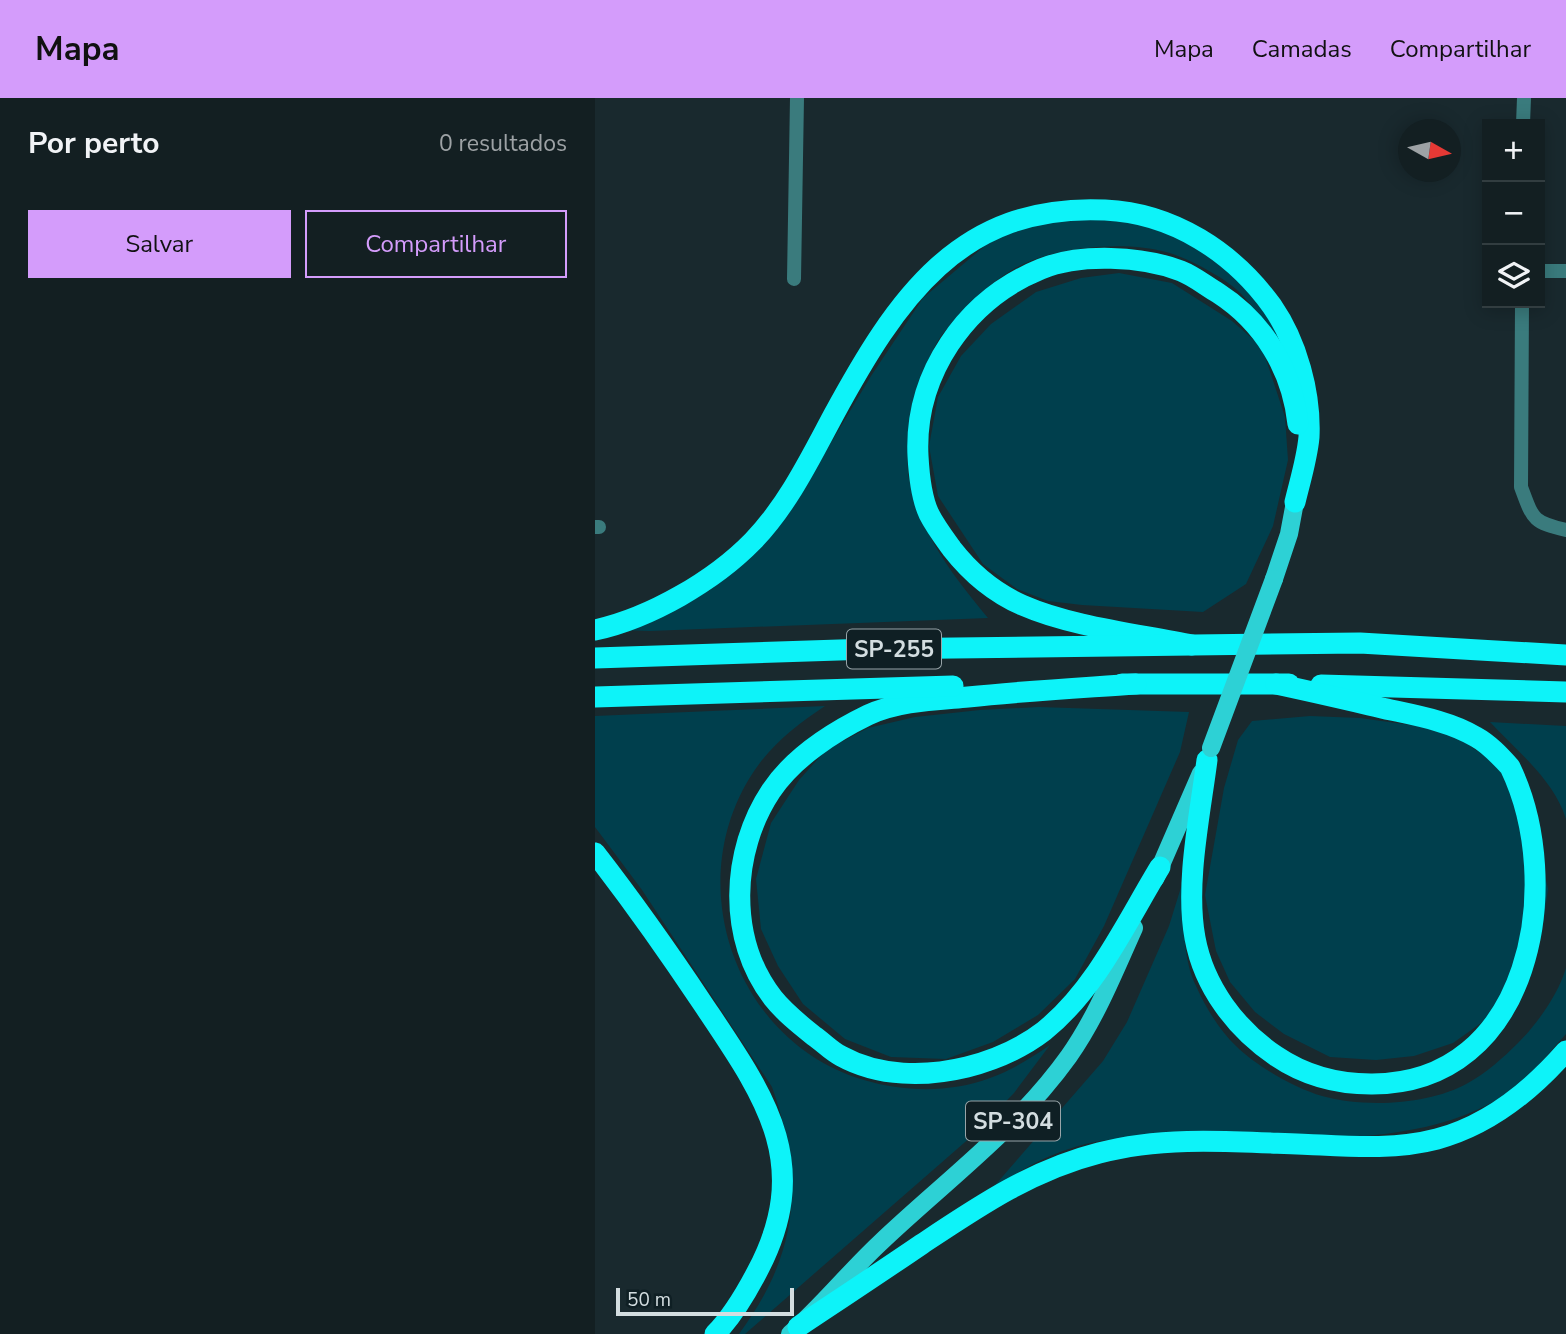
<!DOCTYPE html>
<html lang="pt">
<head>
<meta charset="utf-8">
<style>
	:root { --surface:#131f22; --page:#1c272a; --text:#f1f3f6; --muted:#9da2a5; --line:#323d40; --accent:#d49cfb }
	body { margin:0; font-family:"Nunito Sans",sans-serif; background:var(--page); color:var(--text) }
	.controls { position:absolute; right:21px; top:21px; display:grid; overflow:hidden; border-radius:0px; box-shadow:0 4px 18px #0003 }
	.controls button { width:63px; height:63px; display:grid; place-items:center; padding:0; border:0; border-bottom:2px solid var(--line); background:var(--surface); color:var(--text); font:35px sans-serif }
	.compass { position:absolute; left:803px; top:21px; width:63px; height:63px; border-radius:50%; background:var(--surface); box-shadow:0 4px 18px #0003; rotate:98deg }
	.scale { position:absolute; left:21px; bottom:18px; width:178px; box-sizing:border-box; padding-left:7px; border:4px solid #d3dde0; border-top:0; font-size:19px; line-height:24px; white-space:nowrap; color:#d3dde0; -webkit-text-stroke:5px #0f1f24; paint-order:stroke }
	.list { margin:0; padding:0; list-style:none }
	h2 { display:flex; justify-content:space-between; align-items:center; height:91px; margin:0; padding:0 28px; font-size:30px }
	h2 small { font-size:23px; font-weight:400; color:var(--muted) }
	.actions { display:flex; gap:14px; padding:21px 28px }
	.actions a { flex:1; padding:16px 0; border:2px solid var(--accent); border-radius:0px; text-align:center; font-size:24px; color:var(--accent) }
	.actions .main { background:var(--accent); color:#111 }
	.icon { flex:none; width:38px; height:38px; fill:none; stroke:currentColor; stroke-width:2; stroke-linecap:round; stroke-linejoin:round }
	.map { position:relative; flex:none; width:971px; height:1236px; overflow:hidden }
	header { display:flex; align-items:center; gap:42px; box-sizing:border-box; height:98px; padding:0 35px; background:var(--accent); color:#111 }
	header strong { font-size:33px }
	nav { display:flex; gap:38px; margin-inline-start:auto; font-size:24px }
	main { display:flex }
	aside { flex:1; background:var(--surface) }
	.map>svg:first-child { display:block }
	.green { fill:#003f4d }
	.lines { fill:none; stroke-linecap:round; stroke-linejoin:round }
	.street { stroke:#3a7b7d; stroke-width:14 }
	.primary { stroke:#2dd1d5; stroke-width:18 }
	.highway { stroke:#0df3f9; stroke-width:21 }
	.primary-bridge { stroke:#2dd1d5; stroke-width:18 }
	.labels { text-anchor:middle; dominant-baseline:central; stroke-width:6; stroke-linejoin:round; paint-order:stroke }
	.shield { fill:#0f1f24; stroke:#98a4a8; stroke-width:2 }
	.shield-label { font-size:23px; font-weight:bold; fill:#d3dde0 }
</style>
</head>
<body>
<header>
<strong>Mapa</strong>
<nav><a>Mapa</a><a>Camadas</a><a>Compartilhar</a></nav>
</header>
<main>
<aside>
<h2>Por perto<small>0 resultados</small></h2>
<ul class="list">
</ul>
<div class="actions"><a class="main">Salvar</a><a>Compartilhar</a></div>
</aside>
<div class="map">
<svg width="971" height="1236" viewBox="0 0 971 1236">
	<rect width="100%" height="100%" fill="#19292e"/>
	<g class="green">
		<path d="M464 120H506L548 126 581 136 647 182 679 226 691 260C676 237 662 210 641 191 626 178 591 159 571 154 529 142 454 149 417 172 397 184 380 200 365 217 358 225 349 233 344 241 324 274 311 335 313 374 313 380 316 388 318 394 331 444 361 481 393 520L55 533 23 532 72 513 114 493 151 462 210 388 276 278 328 200 392 146 425 130Z"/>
		<polygon points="524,175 577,185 637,223 667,249 690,319 693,362 678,428 651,486 608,514 487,507 453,503 422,491 388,466 343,398 334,348 343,299 366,258 396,226 441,194 486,180"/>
		<path d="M230 608C200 628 173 649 154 681 87 792 143 945 269 982 309 994 355 995 395 980 417 972 436 960 455 947L419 995 377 1038 150 1236H144C204 1155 210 1082 177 989L47 792 0 729V618Z"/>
		<polygon points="444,609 594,614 585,654 509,828 480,881 443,917 398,944 351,961 296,959 250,941 208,906 183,868 166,831 161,781 176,725 204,682 231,652 273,630 320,619 385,612"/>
		<polygon points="715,618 765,620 852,632 897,663 928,702 943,746 953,791 946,840 923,884 896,918 858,945 819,958 781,962 735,959 689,936 660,914 635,884 621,853 610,797 629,690 643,642 657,623"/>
		<path d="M895 624 971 628V721C959 682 922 653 895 624Z"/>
		<path d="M587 786C590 821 586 859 602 890 611 910 625 933 641 948 661 968 700 990 727 998 770 1010 834 1007 873 985 891 975 908 960 923 945 942 926 963 897 971 870V936C951 958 929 987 902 1002 813 1052 695 1039 595 1039 557 1039 517 1037 480 1049 449 1058 422 1074 395 1093L508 963 532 924 574 828Z"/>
	</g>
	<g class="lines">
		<g class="street">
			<polyline points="928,26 929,0"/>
			<polyline points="945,173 971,173"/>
			<polyline points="199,181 202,0"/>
			<path d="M927 205 926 389C938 421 937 424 971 432"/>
			<polyline points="0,429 4,429"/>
		</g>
		<g class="primary">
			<polyline points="679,481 694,436 700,404"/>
			<polyline points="560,781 606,675"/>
			<path d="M195 1236C227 1208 254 1174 285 1145 349 1084 422 1031 474 958 502 918 519 874 539 830"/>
		</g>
		<g class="highway">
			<path d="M0 532C55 520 119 483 158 443 192 408 215 361 238 318 301 202 364 105 510 112 578 115 638 154 677 208 702 244 716 295 714 339 712 361 705 383 700 404"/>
			<path d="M597 547C544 536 477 529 427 507 400 495 375 474 357 451 349 440 340 428 334 416 326 399 324 377 323 358 319 277 370 202 446 171 485 155 547 158 586 173 599 178 611 188 623 195 668 224 697 271 703 326"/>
			<polyline points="0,560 275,551 765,545 971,557"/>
			<polyline points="527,586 694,586"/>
			<path d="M541 586C485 590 429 593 373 599 340 602 303 603 273 617 238 634 198 660 176 693 136 753 132 841 178 900 190 915 204 926 219 938 228 944 236 953 246 958 284 979 331 979 372 969 399 962 427 950 449 933 501 891 531 825 565 769"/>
			<polyline points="726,587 971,594"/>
			<polyline points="0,599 358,588"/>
			<path d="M612 662C605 717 590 786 600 840 609 889 641 931 681 958 709 977 742 986 776 986 937 987 971 785 915 669 905 658 894 646 881 639 856 624 824 618 796 612 757 603 719 594 681 586"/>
			<path d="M0 755C38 804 74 855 108 906 169 997 220 1065 162 1174 151 1195 137 1219 120 1236"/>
			<path d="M203 1229C245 1201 286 1174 327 1146 384 1108 437 1072 504 1055 575 1036 653 1045 726 1047 764 1049 804 1051 842 1041 894 1027 936 993 971 953"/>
		</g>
		<polyline class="primary-bridge" points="616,650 679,481"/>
	</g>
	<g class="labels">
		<g class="shield">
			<rect x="252" y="531.5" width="94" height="39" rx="5"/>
			<rect x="371" y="1003.5" width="94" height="39" rx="5"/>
		</g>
		<g class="shield-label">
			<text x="299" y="551">SP-255</text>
			<text x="418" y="1023">SP-304</text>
		</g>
	</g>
</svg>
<div class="controls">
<button>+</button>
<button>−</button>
<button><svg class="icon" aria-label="layers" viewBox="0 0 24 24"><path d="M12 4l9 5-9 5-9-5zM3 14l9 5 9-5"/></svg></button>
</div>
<svg class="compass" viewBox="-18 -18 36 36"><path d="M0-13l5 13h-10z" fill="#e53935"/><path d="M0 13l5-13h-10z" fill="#9da2a5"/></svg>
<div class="scale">50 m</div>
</div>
</main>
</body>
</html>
